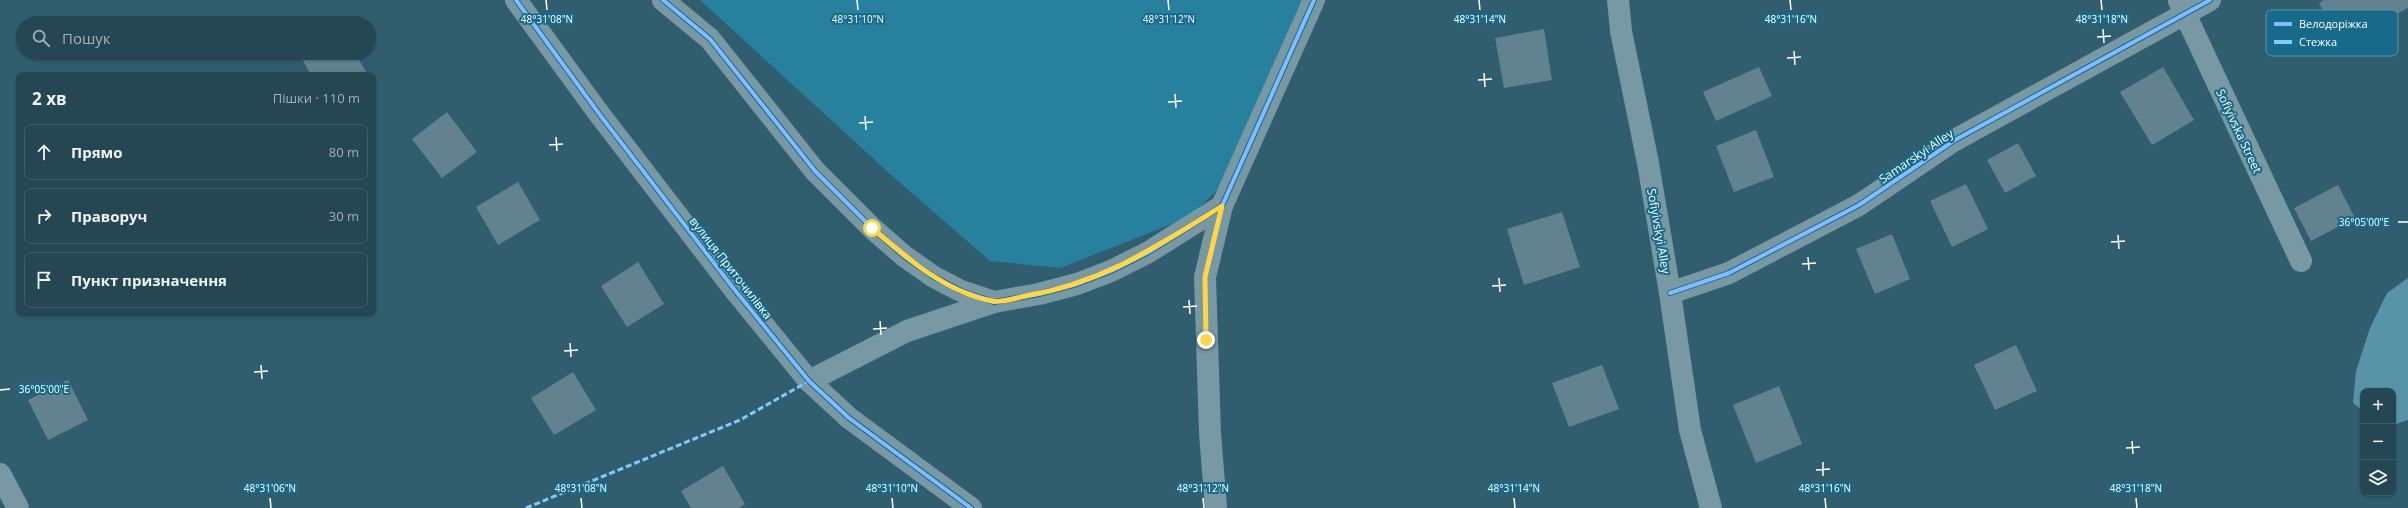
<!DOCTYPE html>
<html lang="uk">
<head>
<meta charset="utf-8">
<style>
	:root { --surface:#254653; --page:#31505d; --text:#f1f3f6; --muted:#a3b1b8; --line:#425e6a }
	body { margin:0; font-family:"Open Sans",sans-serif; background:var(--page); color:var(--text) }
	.controls { position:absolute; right:12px; bottom:12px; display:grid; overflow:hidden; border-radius:8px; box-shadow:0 1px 3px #0004 }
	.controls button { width:36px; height:36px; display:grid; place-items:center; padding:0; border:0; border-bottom:1px solid var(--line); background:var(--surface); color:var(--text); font:20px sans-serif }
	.stop { position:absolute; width:12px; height:12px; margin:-9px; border:3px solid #ffd54a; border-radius:50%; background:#fff }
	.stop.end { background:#ffd54a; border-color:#fff; box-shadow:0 1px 4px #0008 }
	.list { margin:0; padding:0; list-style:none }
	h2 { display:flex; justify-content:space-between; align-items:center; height:52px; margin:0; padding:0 16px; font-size:17px }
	h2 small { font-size:13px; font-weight:400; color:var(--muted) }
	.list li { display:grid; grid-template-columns:26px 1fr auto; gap:12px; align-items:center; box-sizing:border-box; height:56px; margin:0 8px 8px; padding:0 8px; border:1px solid var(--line); border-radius:8px }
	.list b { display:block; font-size:15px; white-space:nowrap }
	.list em { font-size:13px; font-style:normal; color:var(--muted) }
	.icon { flex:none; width:22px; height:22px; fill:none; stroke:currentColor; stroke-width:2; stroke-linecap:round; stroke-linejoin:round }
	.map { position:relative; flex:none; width:2408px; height:508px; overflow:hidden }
	.search { position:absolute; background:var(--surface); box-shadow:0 1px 3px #0004; left:16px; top:16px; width:360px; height:44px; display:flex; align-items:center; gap:10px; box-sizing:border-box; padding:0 14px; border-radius:22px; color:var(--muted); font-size:15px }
	.panel { position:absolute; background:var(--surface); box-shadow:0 1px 3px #0004; left:16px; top:72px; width:360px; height:244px; border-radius:8px }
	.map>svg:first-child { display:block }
	.green { fill:#28809f }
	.water { fill:#5893a8 }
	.building { fill:#61828e }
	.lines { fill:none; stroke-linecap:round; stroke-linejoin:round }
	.street { stroke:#7898a4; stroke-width:22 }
	.quiet { stroke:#80caff; stroke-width:3; stroke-dasharray:6 3; stroke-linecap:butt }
	.cycleway-casing { stroke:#176a89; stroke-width:6 }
	.cycleway { stroke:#80bcff; stroke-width:4 }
	.route { stroke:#ffd54a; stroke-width:5 }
	.ticks { fill:none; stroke:#fff; stroke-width:1.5 }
	.labels { text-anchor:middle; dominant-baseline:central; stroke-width:4; stroke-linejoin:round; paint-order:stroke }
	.street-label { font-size:12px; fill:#fff; stroke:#176a89 }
	.key { fill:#176a89; stroke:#5d97ac; stroke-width:1 }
	.key-label { font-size:11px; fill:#fff }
	.ticks-label { font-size:10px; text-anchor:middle; fill:#fff; stroke:#176a89; stroke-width:4; stroke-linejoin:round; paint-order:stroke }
</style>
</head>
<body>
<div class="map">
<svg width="2408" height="508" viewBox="0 0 2408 508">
	<rect width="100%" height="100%" fill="#315e6f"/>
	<polygon class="green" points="700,0 1312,0 1233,174 1190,217 1060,268 990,261 889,173"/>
	<polygon class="water" points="2408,278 2408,420 2393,425 2393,391 2363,391 2363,411 2353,403 2356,371 2370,328 2387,293"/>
	<g class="building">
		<polygon points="2324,0 2408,0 2408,8 2341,44 2319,3"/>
		<polygon points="1544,29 1552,80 1504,88 1495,38"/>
		<polygon points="312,53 355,53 366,72 361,75 311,75 302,59"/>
		<polygon points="1759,67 1772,96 1716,121 1703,92"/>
		<polygon points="2163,67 2194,120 2152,145 2120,92"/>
		<polygon points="447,112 477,152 442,178 412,139"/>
		<polygon points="1756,130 1774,177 1734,192 1716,146"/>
		<polygon points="2018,143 2036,176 2005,193 1987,160"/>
		<polygon points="518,182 540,220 498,245 476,207"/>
		<polygon points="1966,184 1988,229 1952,247 1930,201"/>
		<polygon points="2338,185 2355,218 2311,241 2294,208"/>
		<polygon points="1562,212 1580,267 1524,285 1507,229"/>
		<polygon points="1892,234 1910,279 1875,294 1856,249"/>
		<polygon points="638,262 664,304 627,327 601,286"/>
		<polygon points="2016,345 2037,391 1995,410 1974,365"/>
		<polygon points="1602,365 1619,409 1569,427 1552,383"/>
		<polygon points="573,372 596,410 554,435 531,398"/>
		<polygon points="68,380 88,420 48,440 28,400"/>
		<polygon points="1779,386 1802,444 1756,463 1733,405"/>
		<polygon points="723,466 745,504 739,508 691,508 681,491"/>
	</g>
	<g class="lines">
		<g class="street">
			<polyline points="516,0 600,115 734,289 809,381 849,418 971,508"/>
			<polyline points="663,0 710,39 815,171 872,228 904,256 934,277 961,291 994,302 1039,294 1077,284 1111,271 1147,253 1222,206 1314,0"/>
			<polyline points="1618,0 1621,31 1648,163 1670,293 1690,430 1711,508"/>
			<polyline points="2179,1 2301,261"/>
			<polyline points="1670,293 1729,273 1859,205 1955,140 2210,0"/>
			<polyline points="809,381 907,331 994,302"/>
			<polyline points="0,474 18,508"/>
			<polyline points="1216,508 1210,433 1205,277 1222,206"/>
		</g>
		<polyline class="quiet" points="526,508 740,420 809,381"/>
		<defs>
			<g id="cycleway">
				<polyline points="516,0 600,115 734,289 809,381 849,418 971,508"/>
				<polyline points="663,0 710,39 815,171 872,228 904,256 934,277 961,291 994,302 1039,294 1077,284 1111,271 1147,253 1222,206 1314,0"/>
				<polyline points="1670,293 1729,273 1859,205 1955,140 2210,0"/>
			</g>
		</defs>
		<use href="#cycleway" class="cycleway-casing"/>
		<use href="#cycleway" class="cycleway"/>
	</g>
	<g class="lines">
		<path class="route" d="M872 228C907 258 945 292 992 301 1002 303 1016 298 1025 296 1103 283 1156 247 1222 206L1205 277 1206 340"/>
	</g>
	<path class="ticks" d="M546 0 547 10M857 0 858 10M1168 0 1169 10M1479 0 1480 10M1790 0 1791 10M2101 0 2102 10M2103 29 2104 43M2097 37 2111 36M1794 51 1795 65M1787 58 1801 57M1484 73 1485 87M1478 80 1492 79M1175 94 1176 108M1168 102 1182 101M865 116 866 130M859 123 873 122M556 137 557 151M549 145 563 144M2398 222H2408M2118 235 2119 249M2111 242 2125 241M1808 257 1809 270M1802 264 1816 263M1499 278 1500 292M1492 286 1506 285M1189 300 1190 314M1183 307 1197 306M880 321 881 335M873 329 887 328M570 343 571 357M564 351 578 350M261 365 262 379M254 372 268 371M0 390 10 389M2132 441 2133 454M2126 448 2140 447M1823 462V476M1816 470 1830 469M270 498 271 508M581 498 582 508M892 498 893 508M1203 498 1204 508M1514 498 1515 508M1825 498 1826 508M2136 498 2137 508"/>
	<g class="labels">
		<g class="street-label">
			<text transform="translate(2239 131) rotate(65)">Sofiyivska Street</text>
			<text transform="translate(1916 156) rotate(-34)">Samarskyi Alley</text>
			<text transform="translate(1659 231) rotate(80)">Sofiyivskyi Alley</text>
			<text transform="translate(731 268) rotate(52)">вулиця Приточилівка</text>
		</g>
	</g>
	<rect x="2266" y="10" width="132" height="46" rx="6" class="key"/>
	<rect x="2274" y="22" width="18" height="4" fill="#80bcff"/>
	<rect x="2274" y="40" width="18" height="4" fill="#80caff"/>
	<g class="key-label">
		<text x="2299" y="28">Велодоріжка</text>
		<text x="2299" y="46">Стежка</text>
	</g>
	<g class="ticks-label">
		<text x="547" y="23">48°31'08"N</text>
		<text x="858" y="23">48°31'10"N</text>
		<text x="1169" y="23">48°31'12"N</text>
		<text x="1480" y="23">48°31'14"N</text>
		<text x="1791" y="23">48°31'16"N</text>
		<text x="2102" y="23">48°31'18"N</text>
		<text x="2364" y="226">36°05'00"E</text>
		<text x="44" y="393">36°05'00"E</text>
		<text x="270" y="492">48°31'06"N</text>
		<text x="581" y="492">48°31'08"N</text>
		<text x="892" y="492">48°31'10"N</text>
		<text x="1203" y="492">48°31'12"N</text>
		<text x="1514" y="492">48°31'14"N</text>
		<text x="1825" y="492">48°31'16"N</text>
		<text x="2136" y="492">48°31'18"N</text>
	</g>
</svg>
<div class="controls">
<button>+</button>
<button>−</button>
<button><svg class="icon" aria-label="layers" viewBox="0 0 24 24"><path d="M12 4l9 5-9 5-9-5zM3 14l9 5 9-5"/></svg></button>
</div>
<div class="stop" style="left:872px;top:228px"></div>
<div class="stop end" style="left:1206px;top:340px"></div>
<div class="search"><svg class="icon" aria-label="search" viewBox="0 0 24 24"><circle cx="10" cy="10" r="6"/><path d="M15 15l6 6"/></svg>Пошук</div>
<section class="panel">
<h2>2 хв<small>Пішки · 110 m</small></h2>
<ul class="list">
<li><svg class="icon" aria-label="ahead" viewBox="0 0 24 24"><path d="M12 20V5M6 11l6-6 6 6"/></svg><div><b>Прямо</b></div><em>80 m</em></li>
<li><svg class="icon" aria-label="right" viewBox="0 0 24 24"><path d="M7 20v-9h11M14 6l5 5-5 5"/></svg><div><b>Праворуч</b></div><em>30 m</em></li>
<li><svg class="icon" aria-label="arrive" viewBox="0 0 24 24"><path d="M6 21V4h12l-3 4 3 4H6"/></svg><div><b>Пункт призначення</b></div></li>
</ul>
</section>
</div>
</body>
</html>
